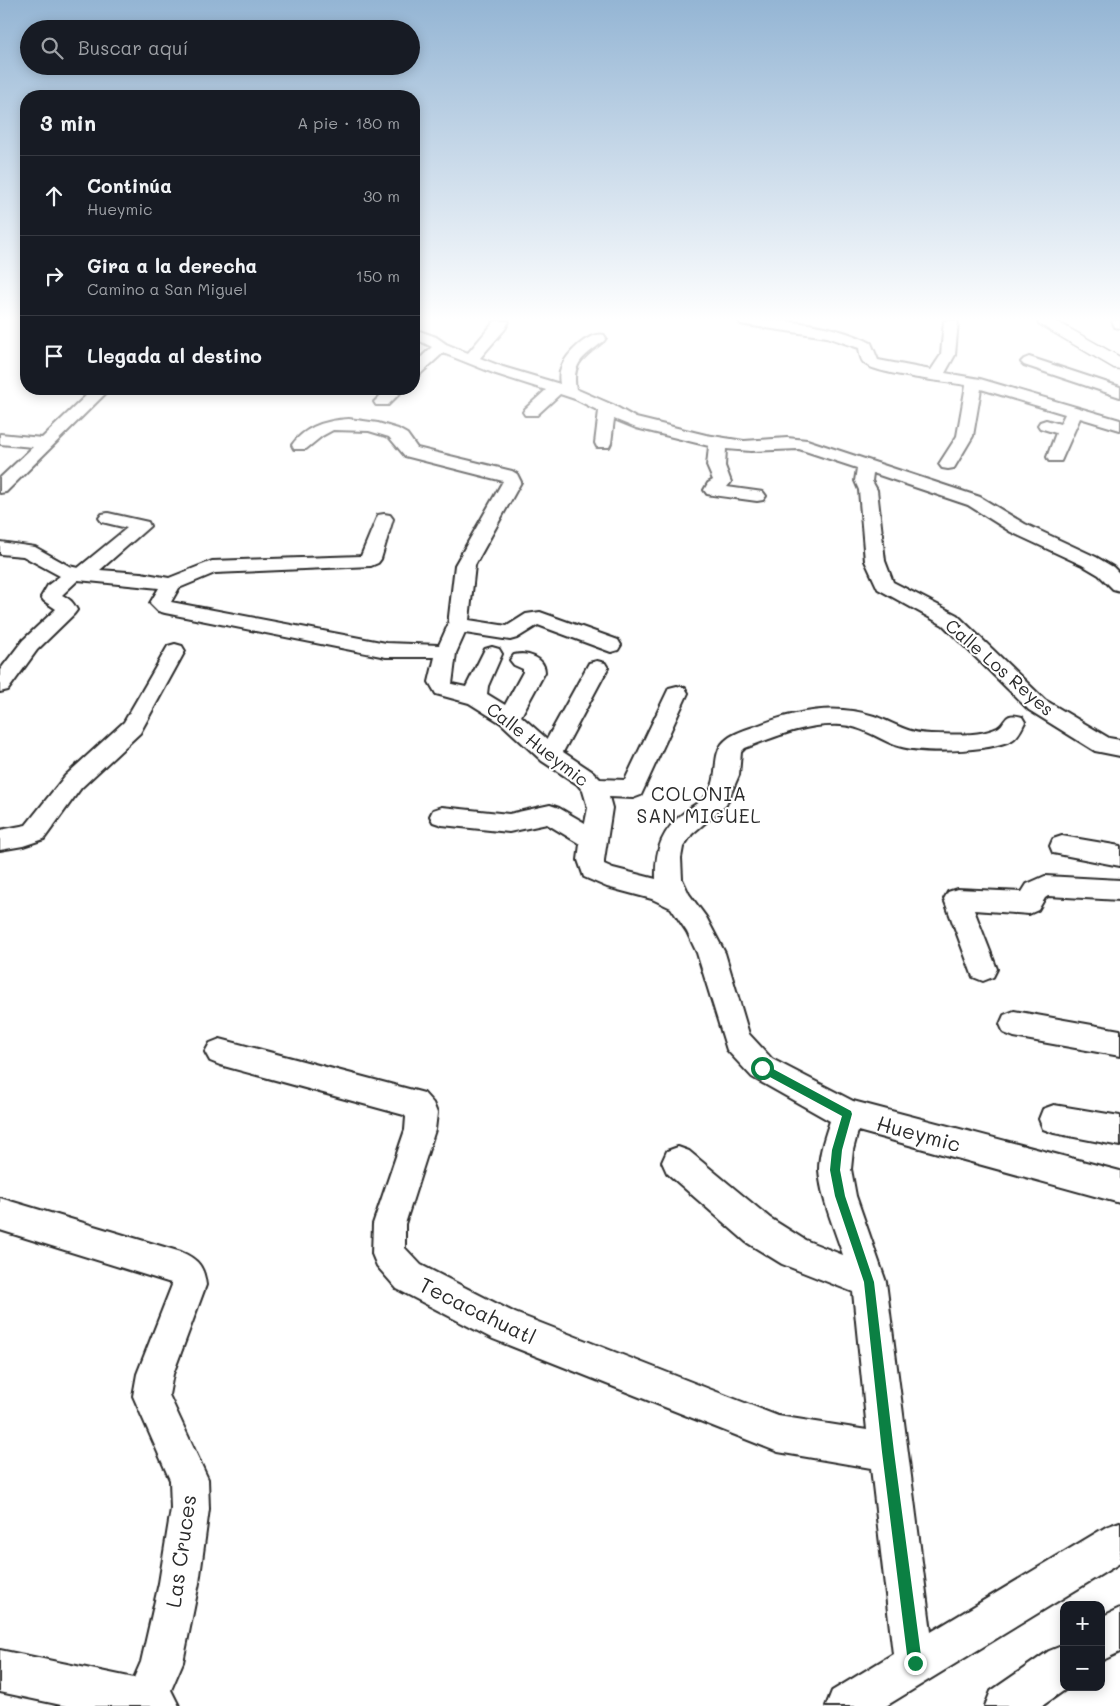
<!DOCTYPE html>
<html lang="es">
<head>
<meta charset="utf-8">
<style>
	:root { --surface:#171b24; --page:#242831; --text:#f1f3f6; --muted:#9ea1a6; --line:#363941 }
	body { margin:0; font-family:Mali,sans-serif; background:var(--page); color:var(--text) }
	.controls { position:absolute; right:15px; bottom:15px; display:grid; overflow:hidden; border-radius:10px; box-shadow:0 2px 12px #0003 }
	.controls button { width:45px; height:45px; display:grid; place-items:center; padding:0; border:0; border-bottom:1px solid var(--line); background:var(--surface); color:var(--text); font:25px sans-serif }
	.stop { position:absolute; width:15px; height:15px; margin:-11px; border:4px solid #0b8043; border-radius:50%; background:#fff }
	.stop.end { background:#0b8043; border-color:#fff; box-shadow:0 1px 5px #0008 }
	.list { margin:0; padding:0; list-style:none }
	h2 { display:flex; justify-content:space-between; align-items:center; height:65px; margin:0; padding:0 20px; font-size:21px }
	h2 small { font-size:16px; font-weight:400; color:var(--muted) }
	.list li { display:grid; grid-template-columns:32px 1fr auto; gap:15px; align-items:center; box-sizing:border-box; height:80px; padding:0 20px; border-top:1px solid var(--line) }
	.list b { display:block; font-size:19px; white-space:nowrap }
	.list p { margin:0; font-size:16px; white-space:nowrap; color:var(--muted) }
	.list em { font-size:16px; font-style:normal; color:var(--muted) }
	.icon { flex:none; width:28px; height:28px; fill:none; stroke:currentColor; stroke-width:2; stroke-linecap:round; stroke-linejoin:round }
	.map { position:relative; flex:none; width:1120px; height:1706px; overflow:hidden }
	.search { position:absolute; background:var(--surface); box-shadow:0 2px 12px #0003; left:20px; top:20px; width:400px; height:55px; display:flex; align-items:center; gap:12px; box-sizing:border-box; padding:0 18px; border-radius:28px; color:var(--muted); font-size:19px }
	.panel { position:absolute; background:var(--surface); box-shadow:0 2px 12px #0003; left:20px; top:90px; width:400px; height:305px; border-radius:20px }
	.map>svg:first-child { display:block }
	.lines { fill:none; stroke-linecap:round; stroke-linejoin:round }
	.minor-casing { stroke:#2b2b2b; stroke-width:4 }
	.major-casing { stroke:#2b2b2b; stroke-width:3 }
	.minor { fill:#fff; fill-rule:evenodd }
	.major { fill:#fff; fill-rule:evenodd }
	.route { fill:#0b8043 }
	.labels { text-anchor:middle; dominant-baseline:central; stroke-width:4; stroke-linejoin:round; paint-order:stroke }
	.street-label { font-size:18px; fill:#2b2b2b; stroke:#fff }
	.neighbourhood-label { font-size:19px; letter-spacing:1px; fill:#2b2b2b; stroke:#fff }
	.near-street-label { font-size:21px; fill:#2b2b2b; stroke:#fff }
</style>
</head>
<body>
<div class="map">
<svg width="1120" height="1706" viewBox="0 0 1120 1706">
	<rect width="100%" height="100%" fill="#fff"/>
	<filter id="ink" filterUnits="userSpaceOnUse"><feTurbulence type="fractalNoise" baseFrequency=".02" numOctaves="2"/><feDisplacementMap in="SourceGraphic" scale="10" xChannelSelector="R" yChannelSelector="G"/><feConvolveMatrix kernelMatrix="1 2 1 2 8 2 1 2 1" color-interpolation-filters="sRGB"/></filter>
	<g filter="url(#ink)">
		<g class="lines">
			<defs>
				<g id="minor">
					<path d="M495 321H509L505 329 480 358 503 367 560 384C559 378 559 373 561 368 566 354 589 331 604 335L606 338 604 341C585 356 571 362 576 389L613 405 636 418 706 435 744 441 787 438 807 440 980 497 1025 524 1096 557 1113 567 1120 574V591L1113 589 1099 575 1082 565 1011 532 968 505 873 473 872 481 877 490 885 561 893 582 957 615 1045 700 1109 738 1120 740V756L1095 751 1029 710 943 625 878 589 865 561 859 490 855 481 857 468 799 449 751 451 726 449 725 466 731 482 727 487 763 492 766 496 763 500 757 501 713 495 707 494 704 490 708 483 713 480 707 466 709 446 636 428 614 419 611 443 609 447H597L595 443 599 411 575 399 560 394 537 415H525L523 412 525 409 546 390 493 373 443 353 419 375 414 377V364L432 347 414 338V329L436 337 446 344 468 353Z"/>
					<path d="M739 321C779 318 835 324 871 343L878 360 931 370 941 355 944 321H958L955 355 945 373 980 379 1120 420V430L1080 418 1061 461H1049L1047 457 1056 433 1040 428 1038 425 1040 422 1046 420 1060 424 1065 414 981 389 973 436 954 468 948 469 942 468 939 464 957 436 966 385C949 382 873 374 864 363 860 359 860 353 859 348L827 337 746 325 741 324Z"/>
					<polygon points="1112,321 1120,321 1120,328 1115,327"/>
					<polygon points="1029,357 1120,387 1120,397 1024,365 1021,362 1024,359"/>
					<polygon points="93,389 110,389 6,492 0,493 0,478 33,447 0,444 0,434 42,438"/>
					<polygon points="387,389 404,389 388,405 376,405 374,402"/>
					<path d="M349 419 378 423 398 429 407 434 417 448 512 471 517 474 521 482 475 565 469 620 507 626 526 614 540 612 618 640 621 645 618 650 611 652 538 625 517 638 510 640 465 633 456 653 452 684 466 687 485 649 492 647 499 649 502 654 488 686 487 694 505 705 523 672V669L514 665 510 660 514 655C526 652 545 657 545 672L521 716 547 739 589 663 597 661 605 663 608 668 563 752 593 772 600 779 625 780 669 688 677 686 685 688 688 693 641 795 633 798 609 797 612 808 604 860V864L613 868 656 879C655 848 662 830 687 810 693 806 703 800 708 794 719 779 712 757 722 744 731 733 746 730 759 725 796 711 835 703 874 716 894 723 909 734 931 734 951 734 976 737 995 729 1008 725 1001 711 1022 717L1025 722C1022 728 1018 737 1012 740 988 752 920 754 895 745 877 738 861 726 841 725 807 723 777 736 745 748L741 752 739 775 726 805 692 834 683 847 681 858 682 879 689 894 706 917 725 953 749 1034 772 1059 853 1101 1120 1171V1203L858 1131 853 1150 851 1169 856 1196 886 1282 931 1632 1106 1527 1120 1522V1563L886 1706H826L832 1691 893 1654 871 1468 778 1452 493 1339 397 1289 377 1266 372 1254 373 1224 405 1130 406 1117 404 1115 220 1065 210 1061 205 1052 210 1043 220 1039 424 1093 433 1103 437 1113 435 1130 405 1224V1248L421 1265 515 1313 778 1416 867 1430 853 1292 782 1264 746 1242 667 1173 662 1162 667 1151 678 1147 689 1151 770 1218 805 1240 843 1255C834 1228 821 1198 819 1170 819 1153 825 1136 830 1121L752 1077 727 1050 697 953 687 932 671 908 652 899 607 887 584 877 578 860 580 844 547 824 509 832 442 825 433 822 430 816 433 810 442 807 509 814 550 805 559 808 585 823 588 808 583 791 577 784 542 761 501 723 469 703 436 694 429 682 435 657H386L165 613 158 611 150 603 159 588 78 580 62 595C70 599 73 602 77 610L74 614 37 650 8 690 0 692V670L23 640 56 609 44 601 41 597 48 585 60 576 23 556 0 554V542L35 547 69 566 78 568 127 528 102 522 99 518 102 514 108 513 148 522 150 526 100 570 141 573 169 578 212 561 361 556 378 515 384 514 390 515 393 519 381 559 378 563 371 566 215 573 179 588 171 602 386 643 439 645 448 625 455 565 503 481 405 456 389 437 369 431 333 430 322 436 306 449H294L292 445C305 426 328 420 349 419Z"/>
					<polygon points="175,644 182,646 185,651 140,733 81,788 44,839 23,846 0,850 0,830 26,825 65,776 124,722 168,646"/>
					<polygon points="1062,836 1120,846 1120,866 1053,853 1050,846 1053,839"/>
					<polygon points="1045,876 1120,880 1120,900 1048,896 1045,898 1038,910 1029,914 974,910 997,969 993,977 983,981 973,977 944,899 948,892 957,889 1022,892 1027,884"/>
					<polygon points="1014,1011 1120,1030 1120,1056 1014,1037 1004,1033 1000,1024 1004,1015"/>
					<polygon points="1054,1105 1120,1116 1120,1146 1054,1133 1043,1129 1039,1119 1043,1109"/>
					<path d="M0 1198 181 1252C198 1259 204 1267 206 1285L173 1374 169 1395 208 1479 209 1509 199 1583 183 1662 171 1690 179 1706H66L0 1692V1650L134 1678 141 1662 159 1583 171 1509 170 1480 133 1396 137 1374 172 1285 171 1283 0 1230Z"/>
					<polygon points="1120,1608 1120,1652 1101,1661 1101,1617"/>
					<polygon points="1064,1645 1064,1687 1069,1687 1042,1706 985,1706 991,1691 1049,1651"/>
				</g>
				<polygon id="major" points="1037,321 1056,321 1120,357 1120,369 1114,368 1039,324"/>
			</defs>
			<use href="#minor" class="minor-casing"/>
			<use href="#major" class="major-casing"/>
			<use href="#minor" class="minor"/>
			<use href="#major" class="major"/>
		</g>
	</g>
	<linearGradient id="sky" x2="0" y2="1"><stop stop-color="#94b5d4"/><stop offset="0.57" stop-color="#fff"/><stop offset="1" stop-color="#fff" stop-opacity="0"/></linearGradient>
	<rect width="1120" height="560" fill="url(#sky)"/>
	<polygon class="route" points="762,1063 851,1111 852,1114 842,1150 840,1170 845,1196 874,1282 894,1452 922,1663 920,1668 915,1670 910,1668 908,1663 882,1452 864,1282 835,1196 830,1170 832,1150 842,1116 759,1071 757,1068"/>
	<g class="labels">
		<g class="street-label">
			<text transform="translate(1000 667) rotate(41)">Calle Los Reyes</text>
			<text transform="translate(538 744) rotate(38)">Calle Hueymic</text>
		</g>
		<g class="neighbourhood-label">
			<text x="699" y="793">COLONIA<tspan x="699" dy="22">SAN MIGUEL</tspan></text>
		</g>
		<g class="near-street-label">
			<text transform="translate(919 1133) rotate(15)">Hueymic</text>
			<text transform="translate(478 1310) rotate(26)">Tecacahuatl</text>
			<text transform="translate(180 1551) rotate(-82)">Las Cruces</text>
		</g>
	</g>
</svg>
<div class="controls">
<button>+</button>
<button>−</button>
</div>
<div class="stop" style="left:762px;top:1068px"></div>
<div class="stop end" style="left:915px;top:1663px"></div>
<div class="search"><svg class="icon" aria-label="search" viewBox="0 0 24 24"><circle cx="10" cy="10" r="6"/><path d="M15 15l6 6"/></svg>Buscar aquí</div>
<section class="panel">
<h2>3 min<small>A pie · 180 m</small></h2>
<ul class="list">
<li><svg class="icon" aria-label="ahead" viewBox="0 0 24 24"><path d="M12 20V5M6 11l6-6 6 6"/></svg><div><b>Continúa</b><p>Hueymic</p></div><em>30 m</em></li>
<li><svg class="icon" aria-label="right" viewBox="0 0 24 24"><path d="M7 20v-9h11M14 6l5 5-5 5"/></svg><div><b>Gira a la derecha</b><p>Camino a San Miguel</p></div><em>150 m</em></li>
<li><svg class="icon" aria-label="arrive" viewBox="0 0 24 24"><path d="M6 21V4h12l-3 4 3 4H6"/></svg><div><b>Llegada al destino</b></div></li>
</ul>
</section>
</div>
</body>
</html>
